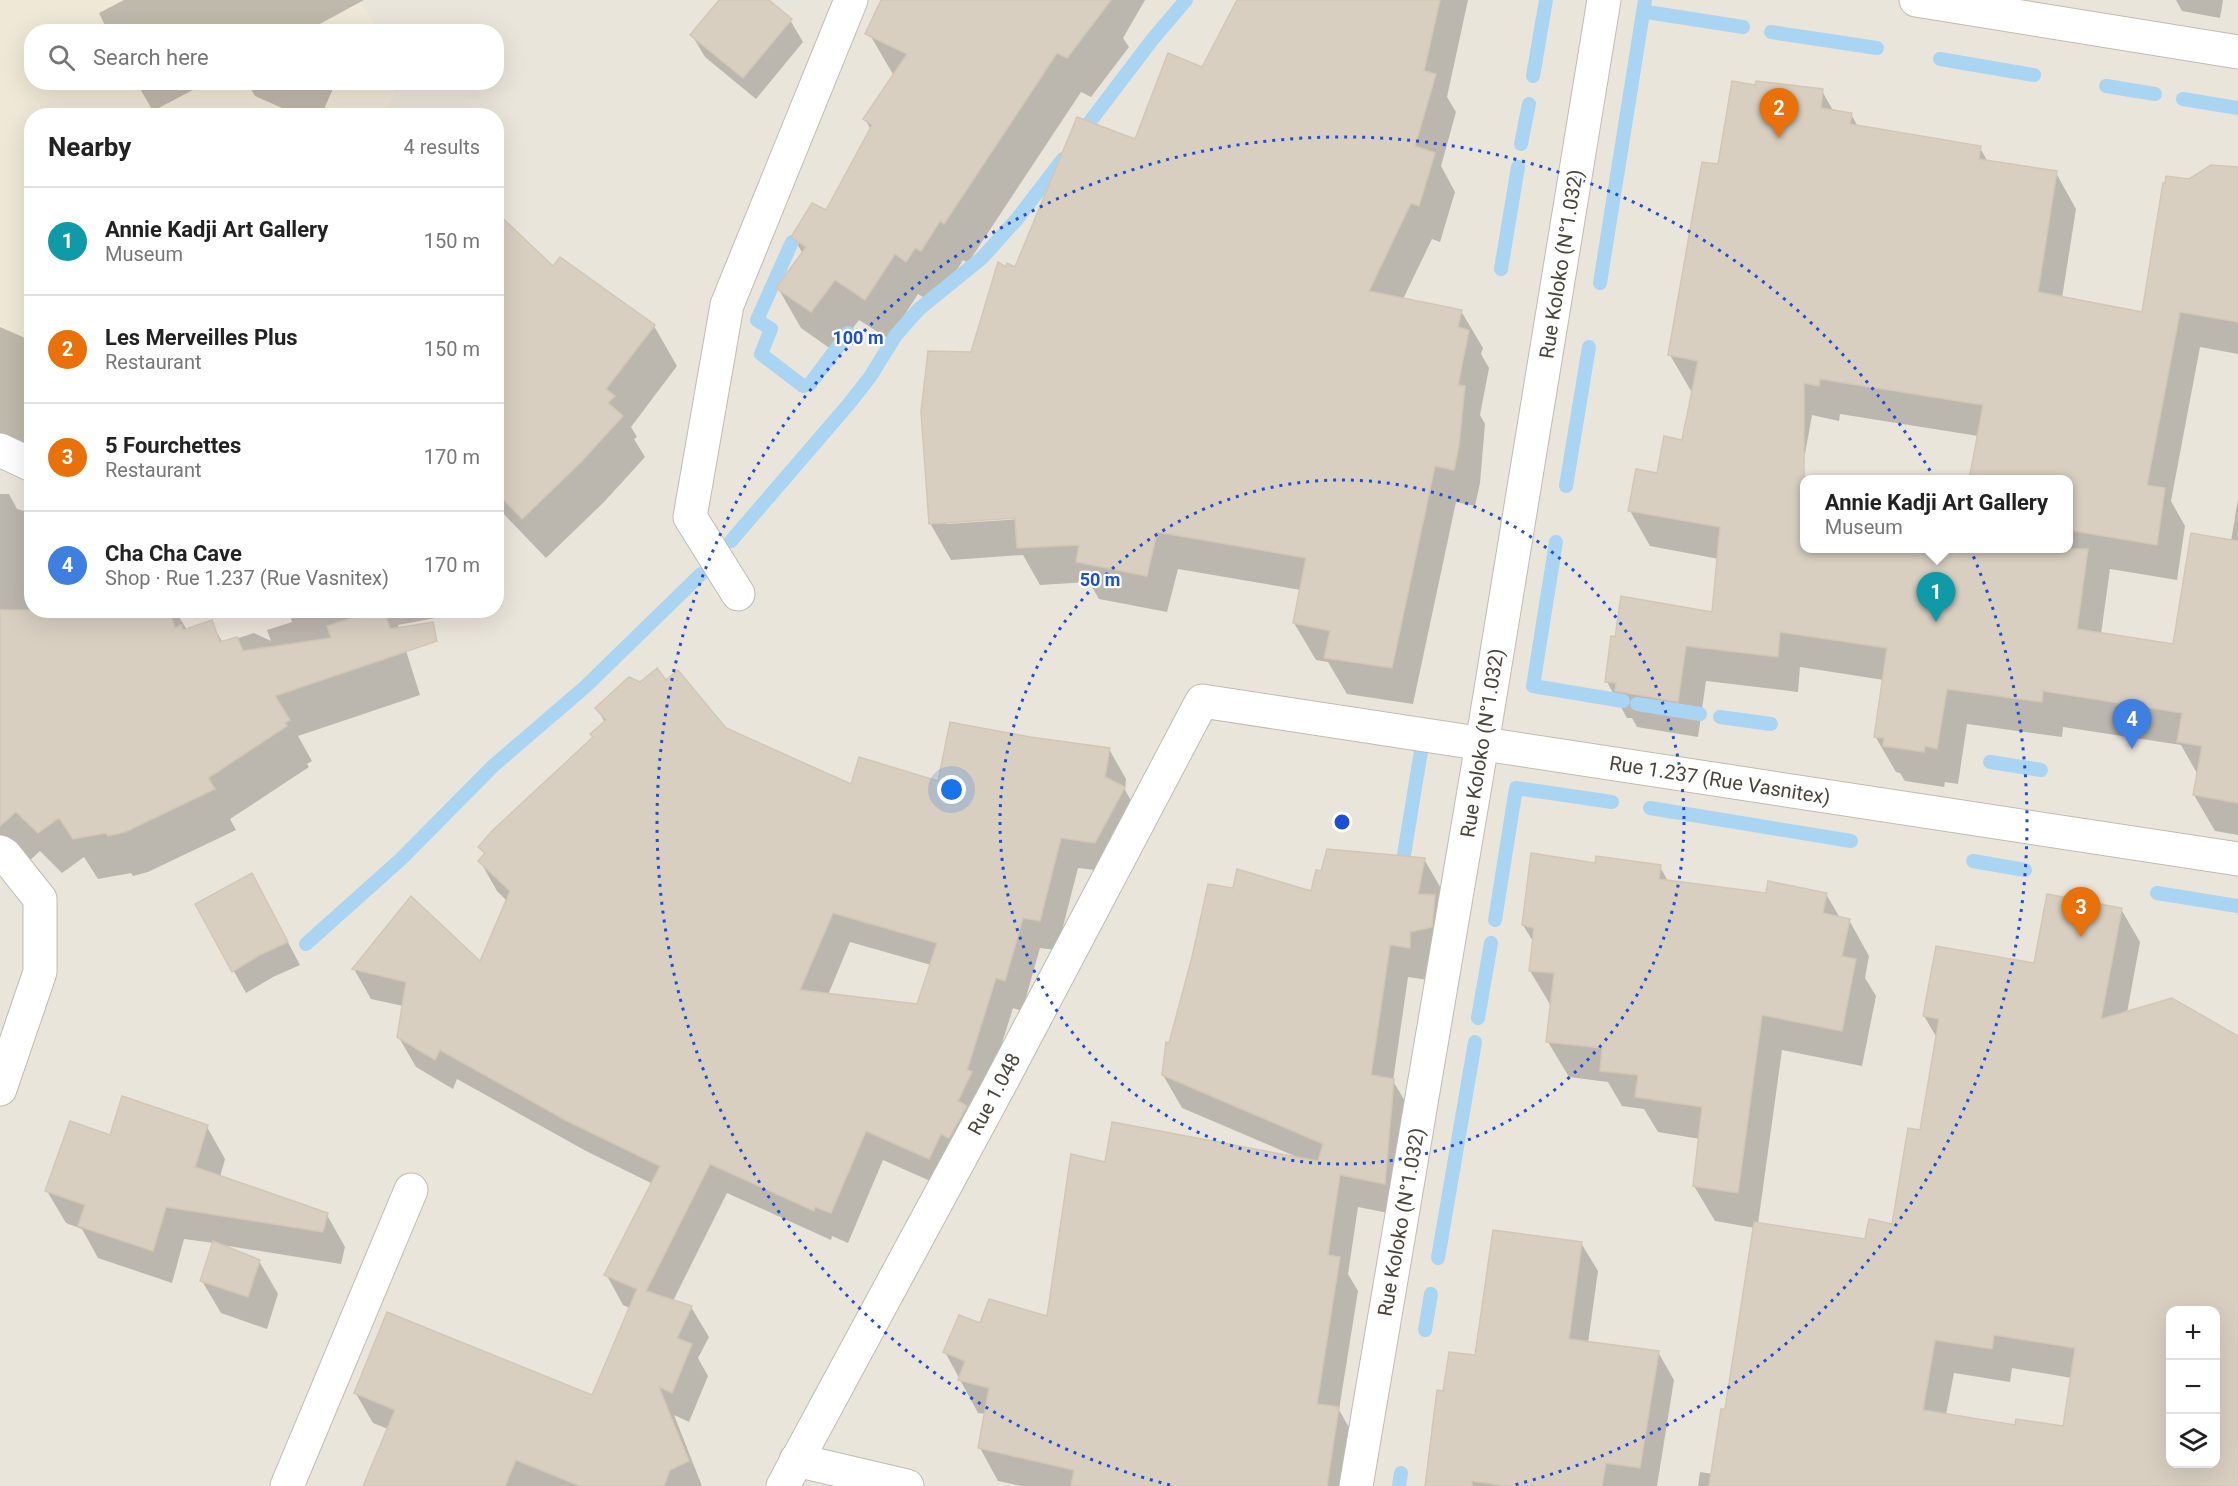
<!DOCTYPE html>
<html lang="en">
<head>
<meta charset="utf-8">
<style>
	:root { --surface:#fff; --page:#f2f2f2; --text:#222; --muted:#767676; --line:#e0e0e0; --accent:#b45309 }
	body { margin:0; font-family:Roboto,sans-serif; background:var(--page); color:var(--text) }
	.controls { position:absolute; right:18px; bottom:18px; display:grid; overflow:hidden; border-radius:12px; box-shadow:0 6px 24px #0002 }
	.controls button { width:54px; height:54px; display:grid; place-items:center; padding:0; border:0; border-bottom:2px solid var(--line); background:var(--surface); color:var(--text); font:30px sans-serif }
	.you { position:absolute; left:952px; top:790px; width:21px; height:21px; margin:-15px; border:4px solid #fff; border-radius:50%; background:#1a73e8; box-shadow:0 0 0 9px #1a73e833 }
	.badge { display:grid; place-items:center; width:39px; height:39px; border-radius:50%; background:var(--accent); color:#fff; font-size:20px; font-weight:700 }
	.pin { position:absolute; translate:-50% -50px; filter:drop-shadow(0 2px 3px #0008) }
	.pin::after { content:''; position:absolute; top:32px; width:21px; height:18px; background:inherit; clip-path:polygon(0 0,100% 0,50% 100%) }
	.popup { position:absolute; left:1800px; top:475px; width:273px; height:78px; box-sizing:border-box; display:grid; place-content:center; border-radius:12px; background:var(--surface); filter:drop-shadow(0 2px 4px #0005); font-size:20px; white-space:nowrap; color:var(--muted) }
	.popup b { font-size:22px; color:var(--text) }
	.popup::after { content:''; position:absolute; left:50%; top:100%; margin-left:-12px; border:12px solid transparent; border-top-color:var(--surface) }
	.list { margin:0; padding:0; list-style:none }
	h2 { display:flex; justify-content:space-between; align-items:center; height:78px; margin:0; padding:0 24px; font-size:26px }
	h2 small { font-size:20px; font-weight:400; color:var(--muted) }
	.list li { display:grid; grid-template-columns:39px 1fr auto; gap:18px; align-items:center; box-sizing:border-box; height:108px; padding:0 24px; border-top:2px solid var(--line) }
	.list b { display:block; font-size:22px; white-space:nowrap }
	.list p { margin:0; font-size:20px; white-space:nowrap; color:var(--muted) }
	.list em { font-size:20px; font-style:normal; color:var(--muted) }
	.icon { flex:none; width:33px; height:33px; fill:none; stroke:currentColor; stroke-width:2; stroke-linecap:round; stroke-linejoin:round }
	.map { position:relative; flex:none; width:2238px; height:1486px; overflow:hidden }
	.search { position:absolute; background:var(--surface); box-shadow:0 6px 24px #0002; left:24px; top:24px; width:480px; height:66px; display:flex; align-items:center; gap:15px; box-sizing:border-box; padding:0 21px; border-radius:24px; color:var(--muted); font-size:22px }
	.panel { position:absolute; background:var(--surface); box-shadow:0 6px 24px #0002; left:24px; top:108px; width:480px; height:510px; border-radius:24px }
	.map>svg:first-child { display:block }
	.residential { fill:#eae5da; fill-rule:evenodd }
	.education { fill:#efe8d6 }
	.shadow { fill:#0003; fill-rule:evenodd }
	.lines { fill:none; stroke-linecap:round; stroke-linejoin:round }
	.stream { stroke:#a9d4f2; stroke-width:14 }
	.building { fill:#d8cfc1; stroke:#d3c7b4; stroke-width:1.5; fill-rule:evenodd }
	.minor-casing { stroke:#c2bbae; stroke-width:35 }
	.minor { stroke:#fff; stroke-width:33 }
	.ring { fill:none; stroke:#1d4ed8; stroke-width:3; stroke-dasharray:3 6 }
	.labels { text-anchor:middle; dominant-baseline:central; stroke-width:4.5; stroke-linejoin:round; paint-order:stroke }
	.street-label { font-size:20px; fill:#4b4439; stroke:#fff }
	.centre { fill:#1d4ed8; stroke:#fff; stroke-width:3 }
	.ring-label { font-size:18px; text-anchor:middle; font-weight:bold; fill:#1d4ed8; stroke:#fff; stroke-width:4.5; stroke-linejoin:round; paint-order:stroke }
</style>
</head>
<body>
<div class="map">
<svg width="2238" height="1486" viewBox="0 0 2238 1486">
	<rect width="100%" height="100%" fill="#f6f3ec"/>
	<path class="residential" d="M0 0H2238V1486H0ZM32 32H496V82H32ZM32 116H496V610H32ZM1804 480H2068V548H1804ZM2170 1310H2216V1464H2170Z"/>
	<polygon class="education" points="0,0 360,0 379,31 32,32 32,82 399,83 384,115 32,116 31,451 0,437"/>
	<g class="shadow">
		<polygon points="124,0 364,0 305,32 108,32 99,13"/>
		<polygon points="721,0 766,0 790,20 803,42 756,99 705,57 692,35"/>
		<polygon points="888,0 1145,0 1123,38 1129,47 1091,97 1081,92 968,263 963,260 944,291 939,287 930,301 918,294 889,339 859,320 835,352 801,328 778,288 803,254 793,237 827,212 871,130 865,119 894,76 870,35"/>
		<path d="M1259 0H1468L1447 97 1456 112 1441 166 1455 192 1440 242 1432 239 1403 299 1461 311 1483 348 1481 354 1489 368 1480 415 1485 424 1480 483 1475 506 1456 502 1413 704 1347 694 1328 662 1316 660 1294 623 1301 590 1178 569 1167 612 1099 599 1089 582 1040 585 1023 555 951 560 930 523 972 354 1006 269H1016L1135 141 1174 132ZM1023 516V519L946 524V521Z"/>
		<polygon points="2176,0 2223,0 2220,18 2182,11"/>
		<polygon points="136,82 208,82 153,111"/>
		<polygon points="250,82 336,82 321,116 300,116 255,96 249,86"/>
		<path d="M1757 87 1822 91 1834 112 1851 114 1858 127 1980 148 1988 162 2056 173 2076 209 2062 298 2144 314 2189 180 2238 177V354L2200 347 2171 501 2185 526 2177 580 2110 569 2101 634 2174 646 2231 541 2238 499V835L2215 831 2194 795 2198 775 2181 745 2063 727 2062 737 1967 724 1958 784 1945 782 1944 787 1905 781 1900 773 1896 772 1875 736 1884 680 1800 667 1798 692 1706 681 1698 737 1637 727 1632 718H1627L1607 682 1713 614 1719 559 1650 546 1630 511 1684 442 1693 391H1691L1670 355 1719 166ZM1840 414 1978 436 2068 480V548H1804V494L1796 452 1805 454 1812 415 1839 421Z"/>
		<polygon points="496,214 553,268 654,326 677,366 631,427 637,437 634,439 645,457 604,502 546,558 496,506"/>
		<polygon points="0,327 32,341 32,447 0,433"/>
		<polygon points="0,494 9,494 17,509 32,513 32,610 175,610 187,630 211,622 223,643 254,633 271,641 267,630 292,622 288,610 478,610 398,625 420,695 298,736 312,761 307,764 309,767 230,819 236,830 148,872 133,876 131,873 98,879 84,857 62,873 40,851 27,863 0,864"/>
		<polygon points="496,596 502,606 496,607"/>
		<path d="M666 682 725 729 852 786 939 783 1030 739 1109 749 1126 779 1125 790 1141 818 1112 872 1078 868 1057 950 1040 948 1022 1011 1013 1008 985 1097 946 1188 883 1160 848 1243 832 1236 831 1240 727 1193 673 1301 691 1307 709 1337 698 1358 708 1376 689 1422 674 1415 702 1486H365L388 1429 373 1423 355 1392 593 1397 630 1308 623 1305 606 1274 653 1184 586 1151 457 1079 453 1089 416 1067 398 1036 403 1006 371 999 354 969 480 963 507 901 497 891 480 861 485 855 480 847 594 738 605 723 597 708 640 684ZM850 942 931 965 918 1006 828 995Z"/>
		<polygon points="1424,859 1443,892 1428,980 1408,977 1393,1081 1412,1113 1403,1216 1358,1207 1348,1274 1358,1291 1339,1410 1357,1441 1351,1486 1022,1486 998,1481 980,1448 986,1414 978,1413 945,1352 981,1324 1049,1318 1106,1164 1297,1157 1182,1108 1163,1075 1170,1045 1234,890 1312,893"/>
		<path d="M1596 864 1660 867 1668 881 1767 895 1826 894 1840 918 1849 920 1869 956 1865 978 1876 996 1862 1066 1782 1050 1758 1224 1866 1241 1893 1226 1922 1131 1937 1038 1924 1016 2035 965 2121 909 2140 942 2127 1013 2238 1038V1486H1698L1700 1472 1713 1474 1726 1411 1755 1228 1715 1221 1694 1186 1700 1139 1658 1132 1644 1109 1622 1106 1608 1082 1569 1077 1548 1042 1551 1006 1530 971 1534 943 1523 925ZM2170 1310H2216V1464H2170ZM2012 1368 2072 1378 2065 1428 2016 1427 1946 1415 1954 1373 2010 1382Z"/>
		<polygon points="264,897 300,965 273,977 246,993 197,905"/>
		<polygon points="207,1127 225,1159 220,1177 327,1215 345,1247 341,1264 222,1245 259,1261 278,1294 267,1329 221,1313 202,1281 214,1243 184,1239 172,1283 98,1258 82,1229 66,1223 47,1191 111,1137"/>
		<polygon points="1581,1243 1598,1271 1588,1343 1658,1352 1674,1380 1657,1486 1426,1486 1445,1393"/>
	</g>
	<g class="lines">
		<g class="stream">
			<polyline points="1647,12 1743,27"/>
			<polyline points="1771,32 1877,48"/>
			<polyline points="1940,59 2034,75"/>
			<polyline points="1533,76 1546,0"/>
			<polyline points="2106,86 2155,94"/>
			<polyline points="2183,99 2238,108"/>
			<polyline points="1079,136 1152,40 1186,0"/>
			<polyline points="1521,144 1529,104"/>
			<polyline points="792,242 757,320 771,329 761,354 803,386 810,384 848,333"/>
			<polyline points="1501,269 1518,167"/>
			<polyline points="1600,283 1645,0"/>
			<polyline points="1566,486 1589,347"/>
			<polyline points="731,541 848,405 870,377 896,335 919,309 982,258 1017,219 1063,159"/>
			<polyline points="1556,542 1533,686 1623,701"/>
			<polyline points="1637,704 1700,714"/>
			<polyline points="1720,717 1771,724"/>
			<polyline points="1990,762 2041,770"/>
			<polyline points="1650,808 1851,841"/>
			<polyline points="1973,861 2025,870"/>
			<polyline points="1401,873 1423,739"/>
			<polyline points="2157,893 2238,906"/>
			<polyline points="1495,920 1516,788 1612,802"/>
			<polyline points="306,944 401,859 493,766 585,687 701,574"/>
			<polyline points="1478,1018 1491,943"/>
			<polyline points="1438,1258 1475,1042"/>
			<polyline points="1425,1330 1431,1294"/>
			<polyline points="1399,1486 1401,1473"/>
		</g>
	</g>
	<g class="building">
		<polygon points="719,0 769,0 792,19 743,78 690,35"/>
		<polygon points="881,0 1111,0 1067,58 1057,53 944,224 940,221 921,251 915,248 906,262 895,254 865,300 835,280 811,312 776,288 806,247 791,237 812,203 826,210 872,125 863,119 907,54 865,34"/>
		<polygon points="1237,0 1440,0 1424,71 1436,74 1415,146 1435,153 1419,206 1411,203 1369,291 1462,310 1458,327 1469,330 1458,385 1465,386 1459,446 1454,470 1435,466 1392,668 1324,658 1330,631 1293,623 1306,558 1157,532 1147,576 1076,562 1079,545 1017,548 1015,518 929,524 921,412 928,351 971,352 998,262 1006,267 1007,263 1015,267 1077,117 1135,139 1168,53 1202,67"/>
		<polygon points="1732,81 1755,85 1756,81 1823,89 1821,108 1852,113 1850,124 1981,146 1979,159 2057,171 2038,292 2142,312 2163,183 2165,183 2166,176 2189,179 2211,165 2238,167 2238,322 2180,312 2147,485 2165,488 2157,545 2068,530 2068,480 1969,480 1983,405 1820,379 1819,386 1804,383 1804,549 2088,549 2077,629 2173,644 2191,533 2238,541 2238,803 2193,795 2202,746 2177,742 2182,713 2043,691 2042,702 1947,689 1937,749 1925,746 1924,752 1883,746 1884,738 1874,737 1887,648 1780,632 1778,657 1686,646 1678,702 1615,691 1616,683 1605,682 1611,636 1615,637 1621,596 1712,612 1720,527 1628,511 1636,469 1657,473 1664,436 1682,440 1698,361 1668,355 1702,162 1718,164"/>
		<polygon points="496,212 553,266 560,257 655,325 606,389 615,396 608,403 623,416 581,462 522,519 496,492"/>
		<polygon points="0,610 169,610 175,628 181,625 183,630 212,620 220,642 237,637 243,651 331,638 327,626 377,610 384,610 390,629 433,622 437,641 275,696 290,720 285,723 287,726 208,778 215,789 125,832 108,836 106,833 73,839 59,818 38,833 16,812 0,826"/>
		<path d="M657 668 666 680 678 670 726 728 851 784 859 757 938 781 950 722 1030 737 1110 748 1105 777 1125 787 1095 843 1061 838 1040 921 1023 918 1005 981 996 978 967 1070 972 1072 958 1101 967 1106 949 1138 941 1134 929 1159 866 1131 831 1213 815 1207 814 1211 710 1164 646 1291 692 1306 677 1338 692 1344 672 1393 659 1387 689 1461 670 1470 664 1486H580L516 1460 505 1486H363L395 1410 354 1393 387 1312 592 1395 637 1289 604 1275 660 1166 567 1121 440 1050 435 1060 397 1037 406 982 352 969 411 896 480 961 510 891 478 861 485 853 478 847 493 830 593 737 590 734 606 720 595 708 629 677 640 682ZM833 913 937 943 917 1004 800 990Z"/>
		<polygon points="1327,849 1425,858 1418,894 1435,895 1432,927 1410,932 1410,948 1390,945 1371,1075 1394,1079 1385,1184 1340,1175 1328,1255 1340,1257 1317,1404 1339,1407 1327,1486 1071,1486 1074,1470 978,1448 989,1388 958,1380 965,1361 943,1352 959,1315 980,1323 989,1299 1047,1316 1071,1154 1105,1162 1112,1122 1318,1161 1323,1144 1162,1075 1166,1042 1169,1043 1192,957 1208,884 1233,888 1237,869 1311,891 1316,870 1321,871"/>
		<polygon points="1531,853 1595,863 1596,856 1661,865 1659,879 1766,893 1768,881 1827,893 1823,913 1850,919 1842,956 1856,959 1842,1031 1762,1015 1738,1193 1693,1186 1702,1107 1635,1097 1638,1075 1600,1071 1602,1048 1546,1042 1554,973 1529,971 1534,928 1522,925"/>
		<polygon points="252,873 288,942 260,955 232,972 195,904"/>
		<path d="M2047 894 2122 908 2101 1019 2172 998 2238 1036V1486H1709L1721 1409H1725L1754 1222 1865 1239 1869 1219 1892 1224 1908 1128 1920 1130 1939 1019 1923 1016 1936 946 2034 963ZM2170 1311H2216V1464H2170ZM1994 1335 2075 1348 2063 1426 2016 1419 2015 1425 1923 1410 1935 1340 1992 1349Z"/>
		<polygon points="122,1096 208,1125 195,1167 328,1213 323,1232 166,1207 153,1251 78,1226 85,1205 45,1191 70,1121 110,1135"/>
		<polygon points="1493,1230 1582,1242 1569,1339 1659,1351 1640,1468 1606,1463 1602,1486 1506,1486 1472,1481 1472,1486 1425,1486 1437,1390 1443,1391 1449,1352 1475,1355"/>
		<polygon points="213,1241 260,1260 248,1297 200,1281"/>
	</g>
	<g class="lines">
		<defs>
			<g id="minor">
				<polyline points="1916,0 2238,52"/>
				<polyline points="0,450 32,465"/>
				<polyline points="738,594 690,517 727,305 851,0"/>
				<polyline points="0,852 5,855 40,899 40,972 0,1089"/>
				<polyline points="796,1460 907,1486"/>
				<polyline points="287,1486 411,1190"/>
				<polyline points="783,1486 998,1088 1202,701 2238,859"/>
				<polyline points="1356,1486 1482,744 1604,0"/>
			</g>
		</defs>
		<use href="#minor" class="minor-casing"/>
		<use href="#minor" class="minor"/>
	</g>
	<g class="ring">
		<circle cx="1342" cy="822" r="342"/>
		<path d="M1170 1485A685 685 0 1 1 1514 1485"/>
	</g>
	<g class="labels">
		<g class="street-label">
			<text transform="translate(1561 264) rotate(-81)">Rue Koloko (N°1.032)</text>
			<text transform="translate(1482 743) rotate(-81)">Rue Koloko (N°1.032)</text>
			<text transform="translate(1720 780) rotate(9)">Rue 1.237 (Rue Vasnitex)</text>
			<text transform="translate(994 1094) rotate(-62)">Rue 1.048</text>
			<text transform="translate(1401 1222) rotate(-80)">Rue Koloko (N°1.032)</text>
		</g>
	</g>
	<circle cx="1342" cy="822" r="9" class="centre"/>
	<g class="ring-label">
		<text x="858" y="344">100 m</text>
		<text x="1100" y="586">50 m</text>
	</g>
</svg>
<div class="controls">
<button>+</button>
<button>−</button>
<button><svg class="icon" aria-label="layers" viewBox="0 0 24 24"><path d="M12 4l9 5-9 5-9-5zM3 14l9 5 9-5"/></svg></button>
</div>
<div class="you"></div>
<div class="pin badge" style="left:1936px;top:622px;background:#0f9aa8">1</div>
<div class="popup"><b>Annie Kadji Art Gallery</b>Museum</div>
<div class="pin badge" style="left:1779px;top:138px;background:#e8710a">2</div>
<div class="pin badge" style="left:2081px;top:937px;background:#e8710a">3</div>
<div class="pin badge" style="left:2132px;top:749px;background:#3f7fe0">4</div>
<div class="search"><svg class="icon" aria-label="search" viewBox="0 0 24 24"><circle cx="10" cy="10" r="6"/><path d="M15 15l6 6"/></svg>Search here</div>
<section class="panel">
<h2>Nearby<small>4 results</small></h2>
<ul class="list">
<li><span class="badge" style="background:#0f9aa8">1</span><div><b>Annie Kadji Art Gallery</b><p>Museum</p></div><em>150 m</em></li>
<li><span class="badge" style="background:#e8710a">2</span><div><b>Les Merveilles Plus</b><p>Restaurant</p></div><em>150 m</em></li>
<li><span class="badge" style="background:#e8710a">3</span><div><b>5 Fourchettes</b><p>Restaurant</p></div><em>170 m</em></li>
<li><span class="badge" style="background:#3f7fe0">4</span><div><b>Cha Cha Cave</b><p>Shop · Rue 1.237 (Rue Vasnitex)</p></div><em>170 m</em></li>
</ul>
</section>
</div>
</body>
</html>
